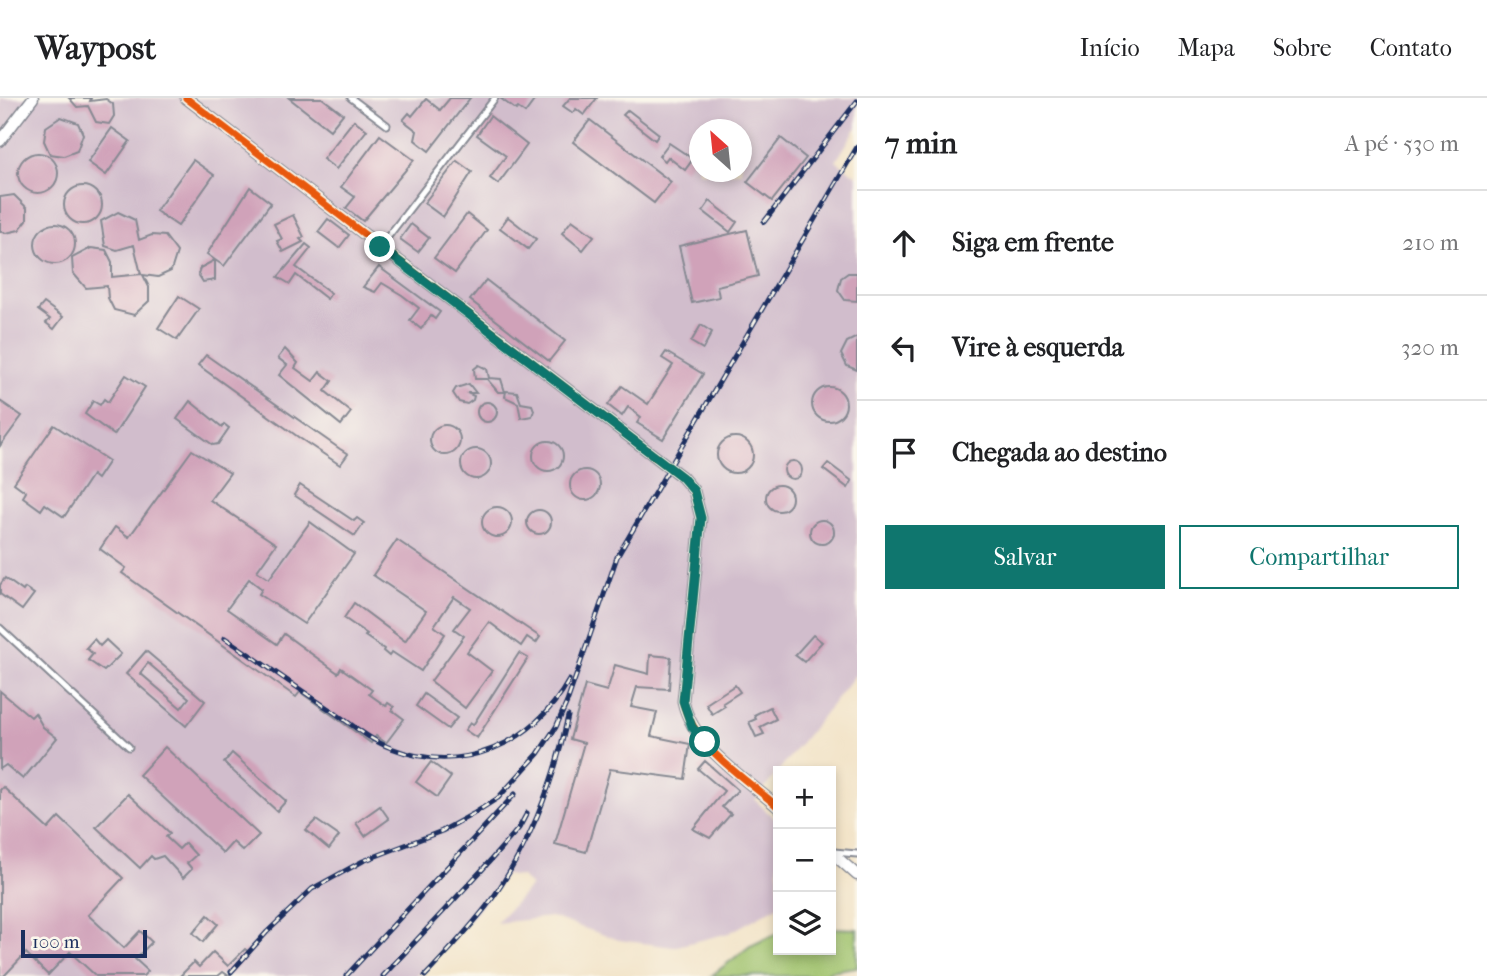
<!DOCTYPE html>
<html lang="pt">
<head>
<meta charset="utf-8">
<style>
	:root { --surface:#fff; --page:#f2f2f2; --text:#202124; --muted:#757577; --line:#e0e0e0; --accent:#0f766e }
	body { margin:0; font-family:"IM FELL French Canon",serif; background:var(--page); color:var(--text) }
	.controls { position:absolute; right:21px; bottom:21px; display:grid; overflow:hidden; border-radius:0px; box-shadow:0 4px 10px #0003 }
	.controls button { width:63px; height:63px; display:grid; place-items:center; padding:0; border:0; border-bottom:2px solid var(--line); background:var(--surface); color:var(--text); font:35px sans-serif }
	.compass { position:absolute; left:689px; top:21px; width:63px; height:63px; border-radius:50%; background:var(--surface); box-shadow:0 4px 10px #0003; rotate:333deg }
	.scale { position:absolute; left:21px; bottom:18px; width:126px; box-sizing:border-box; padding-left:7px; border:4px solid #1b2f5e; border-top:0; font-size:19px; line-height:24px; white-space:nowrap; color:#1b2f5e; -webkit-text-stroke:5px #fbf7ec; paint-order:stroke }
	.stop { position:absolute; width:21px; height:21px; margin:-16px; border:5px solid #0f766e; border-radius:50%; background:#fff }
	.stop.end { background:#0f766e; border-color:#fff; box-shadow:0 2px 7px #0008 }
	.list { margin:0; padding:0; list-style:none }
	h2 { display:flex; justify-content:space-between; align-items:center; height:91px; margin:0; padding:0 28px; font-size:30px }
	h2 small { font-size:23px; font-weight:400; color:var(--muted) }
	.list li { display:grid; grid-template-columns:46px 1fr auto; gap:21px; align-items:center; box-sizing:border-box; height:105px; padding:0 28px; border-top:2px solid var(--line) }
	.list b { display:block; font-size:26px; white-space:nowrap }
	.list em { font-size:23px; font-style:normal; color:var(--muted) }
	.actions { display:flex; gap:14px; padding:21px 28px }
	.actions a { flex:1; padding:16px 0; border:2px solid var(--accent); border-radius:0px; text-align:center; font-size:24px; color:var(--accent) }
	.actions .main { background:var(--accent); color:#fff }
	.icon { flex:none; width:38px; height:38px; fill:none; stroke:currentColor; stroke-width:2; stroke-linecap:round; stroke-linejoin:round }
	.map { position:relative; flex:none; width:857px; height:878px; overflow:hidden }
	header { display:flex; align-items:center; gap:42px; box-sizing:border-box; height:98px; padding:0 35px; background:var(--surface); border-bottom:2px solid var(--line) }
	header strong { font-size:33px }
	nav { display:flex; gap:38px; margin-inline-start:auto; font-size:24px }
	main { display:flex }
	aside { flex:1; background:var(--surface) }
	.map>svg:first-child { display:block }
	.industrial { fill:#d1bdcc; fill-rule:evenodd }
	.green { fill:#9ec16a; stroke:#5c7864; stroke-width:2 }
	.building { fill:#d0a2b9; fill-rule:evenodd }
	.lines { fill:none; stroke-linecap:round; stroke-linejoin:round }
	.lane-casing { stroke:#868992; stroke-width:9 }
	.street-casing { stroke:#868992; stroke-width:13 }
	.lane { stroke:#fff; stroke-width:5 }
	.street { stroke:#fff; stroke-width:10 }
	.rail-casing { stroke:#1b2f5e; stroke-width:5 }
	.rail { stroke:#fbf7ec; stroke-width:2.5; stroke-dasharray:8; stroke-linecap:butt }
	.cycleway-casing { stroke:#fbf7ec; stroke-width:11 }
	.cycleway { stroke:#e8590c; stroke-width:7 }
	.route { stroke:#0f766e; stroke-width:9 }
</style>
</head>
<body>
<header>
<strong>Waypost</strong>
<nav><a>Início</a><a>Mapa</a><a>Sobre</a><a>Contato</a></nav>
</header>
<main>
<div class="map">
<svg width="857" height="878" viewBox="0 0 857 878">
	<rect width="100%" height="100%" fill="#fbf7ec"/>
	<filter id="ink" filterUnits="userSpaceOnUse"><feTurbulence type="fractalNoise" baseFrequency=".0143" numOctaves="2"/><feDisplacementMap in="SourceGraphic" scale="14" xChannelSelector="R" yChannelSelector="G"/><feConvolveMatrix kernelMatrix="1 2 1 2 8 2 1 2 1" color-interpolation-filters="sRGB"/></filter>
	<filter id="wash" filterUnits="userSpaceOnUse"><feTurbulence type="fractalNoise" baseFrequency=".00686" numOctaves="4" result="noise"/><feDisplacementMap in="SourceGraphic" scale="28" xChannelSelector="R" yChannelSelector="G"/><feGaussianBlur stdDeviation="1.57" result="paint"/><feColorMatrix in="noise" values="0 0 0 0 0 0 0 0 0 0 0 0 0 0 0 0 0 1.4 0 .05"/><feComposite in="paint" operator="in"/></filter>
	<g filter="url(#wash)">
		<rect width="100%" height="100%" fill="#f2e3c7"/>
		<path class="industrial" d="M0 0H857V29L836 63 857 78V575L755 702 778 724V808L729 835 673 849 619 842 551 819 496 825 531 788 522 779 505 777 477 814 417 878H0ZM699 32H741V74H699Z"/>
		<polygon class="green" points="831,830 857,831 857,869 830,873 822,878 711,878 750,848 778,835 778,852 831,852"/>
		<g id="blocks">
			<g class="building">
				<polygon points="69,0 91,0 90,3 106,1 113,6 114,18 109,26 96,24 88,8 77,9"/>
				<polygon points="289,0 322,0 343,16 330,32"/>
				<polygon points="450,0 470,0 429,53 415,42 417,33 403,22 409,15 412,18 426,1 440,12"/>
				<polygon points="500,0 536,0 525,15 518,10 516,12"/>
				<polygon points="570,0 597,0 584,17 576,11 573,15 563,8"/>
				<polygon points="628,12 659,36 655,42 623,17"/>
				<polygon points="490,18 527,47 498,86 490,80 506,58 477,37"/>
				<polygon points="61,19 78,25 83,36 77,53 64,58 50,56 44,43 46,29"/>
				<polygon points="354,22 367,32 336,71 323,61"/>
				<polygon points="590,22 671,84 654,105 573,44"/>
				<polygon points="112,30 130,43 106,77 88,64"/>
				<polygon points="380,37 414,62 363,123 346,110 355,99 341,89"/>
				<polygon points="781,40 806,60 772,103 747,84"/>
				<polygon points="669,45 693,61 685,72 668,59 665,63 659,58"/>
				<circle cx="38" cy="75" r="20"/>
				<polygon points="193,62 214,77 178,128 156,113"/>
				<polygon points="457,63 472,74 443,119 424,105"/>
				<circle cx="83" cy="107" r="19"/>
				<polygon points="250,89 271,105 224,168 215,162 215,182 203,184 198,176 200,170 215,162 207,156"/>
				<polygon points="14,97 27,110 27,122 19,132 6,135 0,133 0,99"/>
				<polygon points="710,103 737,124 730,134 703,113"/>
				<polygon points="118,114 135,122 139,142 152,137 165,138 177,154 171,173 158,179 143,177 149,189 149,203 134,217 114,212 108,200 107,188 86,190 73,175 72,160 91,150 106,152 112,164 112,179 141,176 134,147 117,152 105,148 101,123"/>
				<polygon points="467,116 487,132 455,175 434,160"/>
				<polygon points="293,117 304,139 300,141 303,144 283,154 277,143 282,141 274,126"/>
				<polygon points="508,119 536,141 528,151 500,130"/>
				<polygon points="328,121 349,137 339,150 318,134"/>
				<polygon points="572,122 594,138 583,152 562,135"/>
				<polygon points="411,126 429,140 418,154 400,141"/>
				<circle cx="55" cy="146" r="20"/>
				<polygon points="747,132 758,178 717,188 719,199 692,205 679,148"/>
				<polygon points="306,146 311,150 296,169 331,195 327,201 296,177 290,186 278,179"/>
				<polygon points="379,169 440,214 435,221 431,218 421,231 410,222 419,210 402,197 382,185 375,194 363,189"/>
				<polygon points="848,175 857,175 857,203 845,202 838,192 841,180"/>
				<polygon points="486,182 565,243 549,263 470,202"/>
				<polygon points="179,198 199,211 177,242 158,230"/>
				<polygon points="44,205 63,219 54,231 46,225 50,221 38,212"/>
				<polygon points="701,227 712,234 703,251 691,244"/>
				<polygon points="857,239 857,272 847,268 841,256 847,244"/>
				<polygon points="285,251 298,265 295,270 313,283 320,274 332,283 325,293 351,314 341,327 279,277 287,267 278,260"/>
				<polygon points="666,254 703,276 663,341 637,325 641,319 628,309 622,318 608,307 622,288 648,306 673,267 662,260"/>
				<polygon points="206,257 340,351 348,356 340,367 301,341 198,267"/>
				<polygon points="479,267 487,271 489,280 501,281 505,294 498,294 487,281 475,281 474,271"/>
				<polygon points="126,277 145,289 114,337 85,316 93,303 100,307 104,301 108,304"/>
				<polygon points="469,286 476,295 467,295 474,298 473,302 467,306 459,304 453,295 456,290"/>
				<circle cx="829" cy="306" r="17"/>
				<polygon points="506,293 517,294 521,305 532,307 534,312 532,318 521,320 518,305 505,299"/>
				<polygon points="0,303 22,318 0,348"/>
				<polygon points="190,303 222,329 224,326 229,330 218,346 213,347 177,321"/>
				<circle cx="487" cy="314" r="10"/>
				<circle cx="445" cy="342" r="15"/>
				<polygon points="54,327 109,363 97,381 92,377 64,419 45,406 41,412 23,399 26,394 14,385"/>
				<circle cx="735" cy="357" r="18"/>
				<circle cx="548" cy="358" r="15"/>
				<circle cx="476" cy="366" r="15"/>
				<polygon points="192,352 230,375 210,402 276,446 257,473 269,481 310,424 354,456 304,526 259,496 262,491 249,481 227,511 277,546 284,536 338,575 341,570 372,592 369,596 386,608 388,605 394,609 392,612 404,621 386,645 376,638 371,645 300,594 296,599 122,475 126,470 100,451 115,429 129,439"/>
				<circle cx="793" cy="372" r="9"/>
				<polygon points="828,365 852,383 848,390 823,371"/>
				<circle cx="585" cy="387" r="15"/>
				<polygon points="300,387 354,423 357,420 364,425 355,438 294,397"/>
				<circle cx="779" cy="400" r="13"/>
				<circle cx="497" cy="424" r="15"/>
				<circle cx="539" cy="424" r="12"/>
				<circle cx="822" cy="434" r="12"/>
				<polygon points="397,442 540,539 536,545 527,539 521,548 489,524 467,554 492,573 465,610 431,583 464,538 454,531 470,510 454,499 434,528 445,536 421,573 392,554 389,558 383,553 384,551 365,538 367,536 344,520 354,505 405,543 426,513 373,477"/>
				<polygon points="5,480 23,493 25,490 34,496 22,512 0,496 0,487"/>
				<polygon points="813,537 822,544 804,564 795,557"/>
				<polygon points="94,541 100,548 106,542 121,556 104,573 88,562 93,556 86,550"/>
				<path d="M146 553 205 603 186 628 126 576ZM148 565 189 600 181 610 140 575Z"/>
				<polygon points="519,555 528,560 477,640 465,632 470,625 473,627"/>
				<polygon points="650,557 671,559 669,591 637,589 631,609 657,614 651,638 690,646 685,681 610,671 586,754 555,746 584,645 570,641 585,587 607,593 615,567 649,576"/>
				<polygon points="735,587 740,594 723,605 725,608 712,616 706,606"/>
				<polygon points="0,593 31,619 35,615 43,629 57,640 23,681 6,667 0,671"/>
				<polygon points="424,596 457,620 448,631 416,608"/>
				<polygon points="770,609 776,621 760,629 764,636 756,639 749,624 756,621 754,617"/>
				<polygon points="165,649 259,737 243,753 233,744 223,755 139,677"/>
				<polygon points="232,655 286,703 277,713 224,665"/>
				<polygon points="705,663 738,692 722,709 731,716 710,740 693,731 724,693 698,671"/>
				<polygon points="431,664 451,679 437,699 416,684"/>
				<polygon points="3,689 48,731 59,719 123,780 88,817 124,850 140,833 152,844 135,861 148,873 143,878 96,878 70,854 48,877 26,855 4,878 0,878 0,692"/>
				<polygon points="128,696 170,735 166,739 179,751 185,745 196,757 187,765 192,771 183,780 163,758 154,761 151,758 140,770 96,729"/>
				<polygon points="380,708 389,721 365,738 356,725"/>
				<polygon points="316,722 339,738 329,751 306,732"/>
				<polygon points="208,817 218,826 203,844 193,835"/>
				<polygon points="245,851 250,855 229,878 223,874 218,878 180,878 194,864 199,869 213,854 228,868"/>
			</g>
		</g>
	</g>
	<g filter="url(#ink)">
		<use href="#blocks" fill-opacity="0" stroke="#868992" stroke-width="2"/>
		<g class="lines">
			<defs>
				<g id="lane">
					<polyline points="351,0 387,27"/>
					<polyline points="380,149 495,0"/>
					<polyline points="0,530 129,649"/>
					<polyline points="834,754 857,756"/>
				</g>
				<g id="street">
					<path d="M186 0 682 379 694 393 701 420 683 603C693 649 745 680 778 709"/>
					<polyline points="0,43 33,0"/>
					<polyline points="831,754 857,777"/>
				</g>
			</defs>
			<use href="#lane" class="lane-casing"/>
			<use href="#street" class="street-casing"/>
			<use href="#lane" class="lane"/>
			<use href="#street" class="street"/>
			<defs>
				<g id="rail">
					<polyline points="764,124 857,3"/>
					<path d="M225 540C261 564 296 589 332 613 351 626 370 642 391 650 462 678 534 646 569 582"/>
					<polyline points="231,874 267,834 312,791 363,763 442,733 473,716 498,700 538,656 556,629 567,604 617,459 857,49"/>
					<polyline points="346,878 515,696"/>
					<polyline points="383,878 481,773 519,730 527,715"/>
					<path d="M425 878C446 856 467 833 486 809 527 755 554 685 568 618"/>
				</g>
			</defs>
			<use href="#rail" class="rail-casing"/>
			<use href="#rail" class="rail"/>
			<defs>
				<path id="cycleway" d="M186 0 682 379 694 393 701 420 683 603C693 649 745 680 778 709"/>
			</defs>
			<use href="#cycleway" class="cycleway-casing"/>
			<use href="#cycleway" class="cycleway"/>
		</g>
	</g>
	<g class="lines" filter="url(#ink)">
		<polyline class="route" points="380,149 682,379 694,393 701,420 683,603 692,629 705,644"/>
	</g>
</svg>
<div class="controls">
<button>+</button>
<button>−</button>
<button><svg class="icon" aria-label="layers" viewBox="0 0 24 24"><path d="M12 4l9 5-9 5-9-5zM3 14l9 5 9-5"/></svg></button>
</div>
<svg class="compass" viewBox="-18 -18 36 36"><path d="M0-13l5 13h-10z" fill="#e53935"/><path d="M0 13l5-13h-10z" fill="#757577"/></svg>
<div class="scale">100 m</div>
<div class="stop" style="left:705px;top:644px"></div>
<div class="stop end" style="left:380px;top:149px"></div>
</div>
<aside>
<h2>7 min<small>A pé · 530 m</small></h2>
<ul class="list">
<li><svg class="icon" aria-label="ahead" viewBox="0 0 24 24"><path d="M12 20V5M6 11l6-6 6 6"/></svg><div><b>Siga em frente</b></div><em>210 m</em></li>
<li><svg class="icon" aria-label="left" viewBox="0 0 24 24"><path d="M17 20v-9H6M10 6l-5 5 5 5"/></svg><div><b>Vire à esquerda</b></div><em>320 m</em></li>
<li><svg class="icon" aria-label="arrive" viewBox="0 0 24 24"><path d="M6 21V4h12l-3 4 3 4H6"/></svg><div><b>Chegada ao destino</b></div></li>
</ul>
<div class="actions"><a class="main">Salvar</a><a>Compartilhar</a></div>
</aside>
</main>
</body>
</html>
